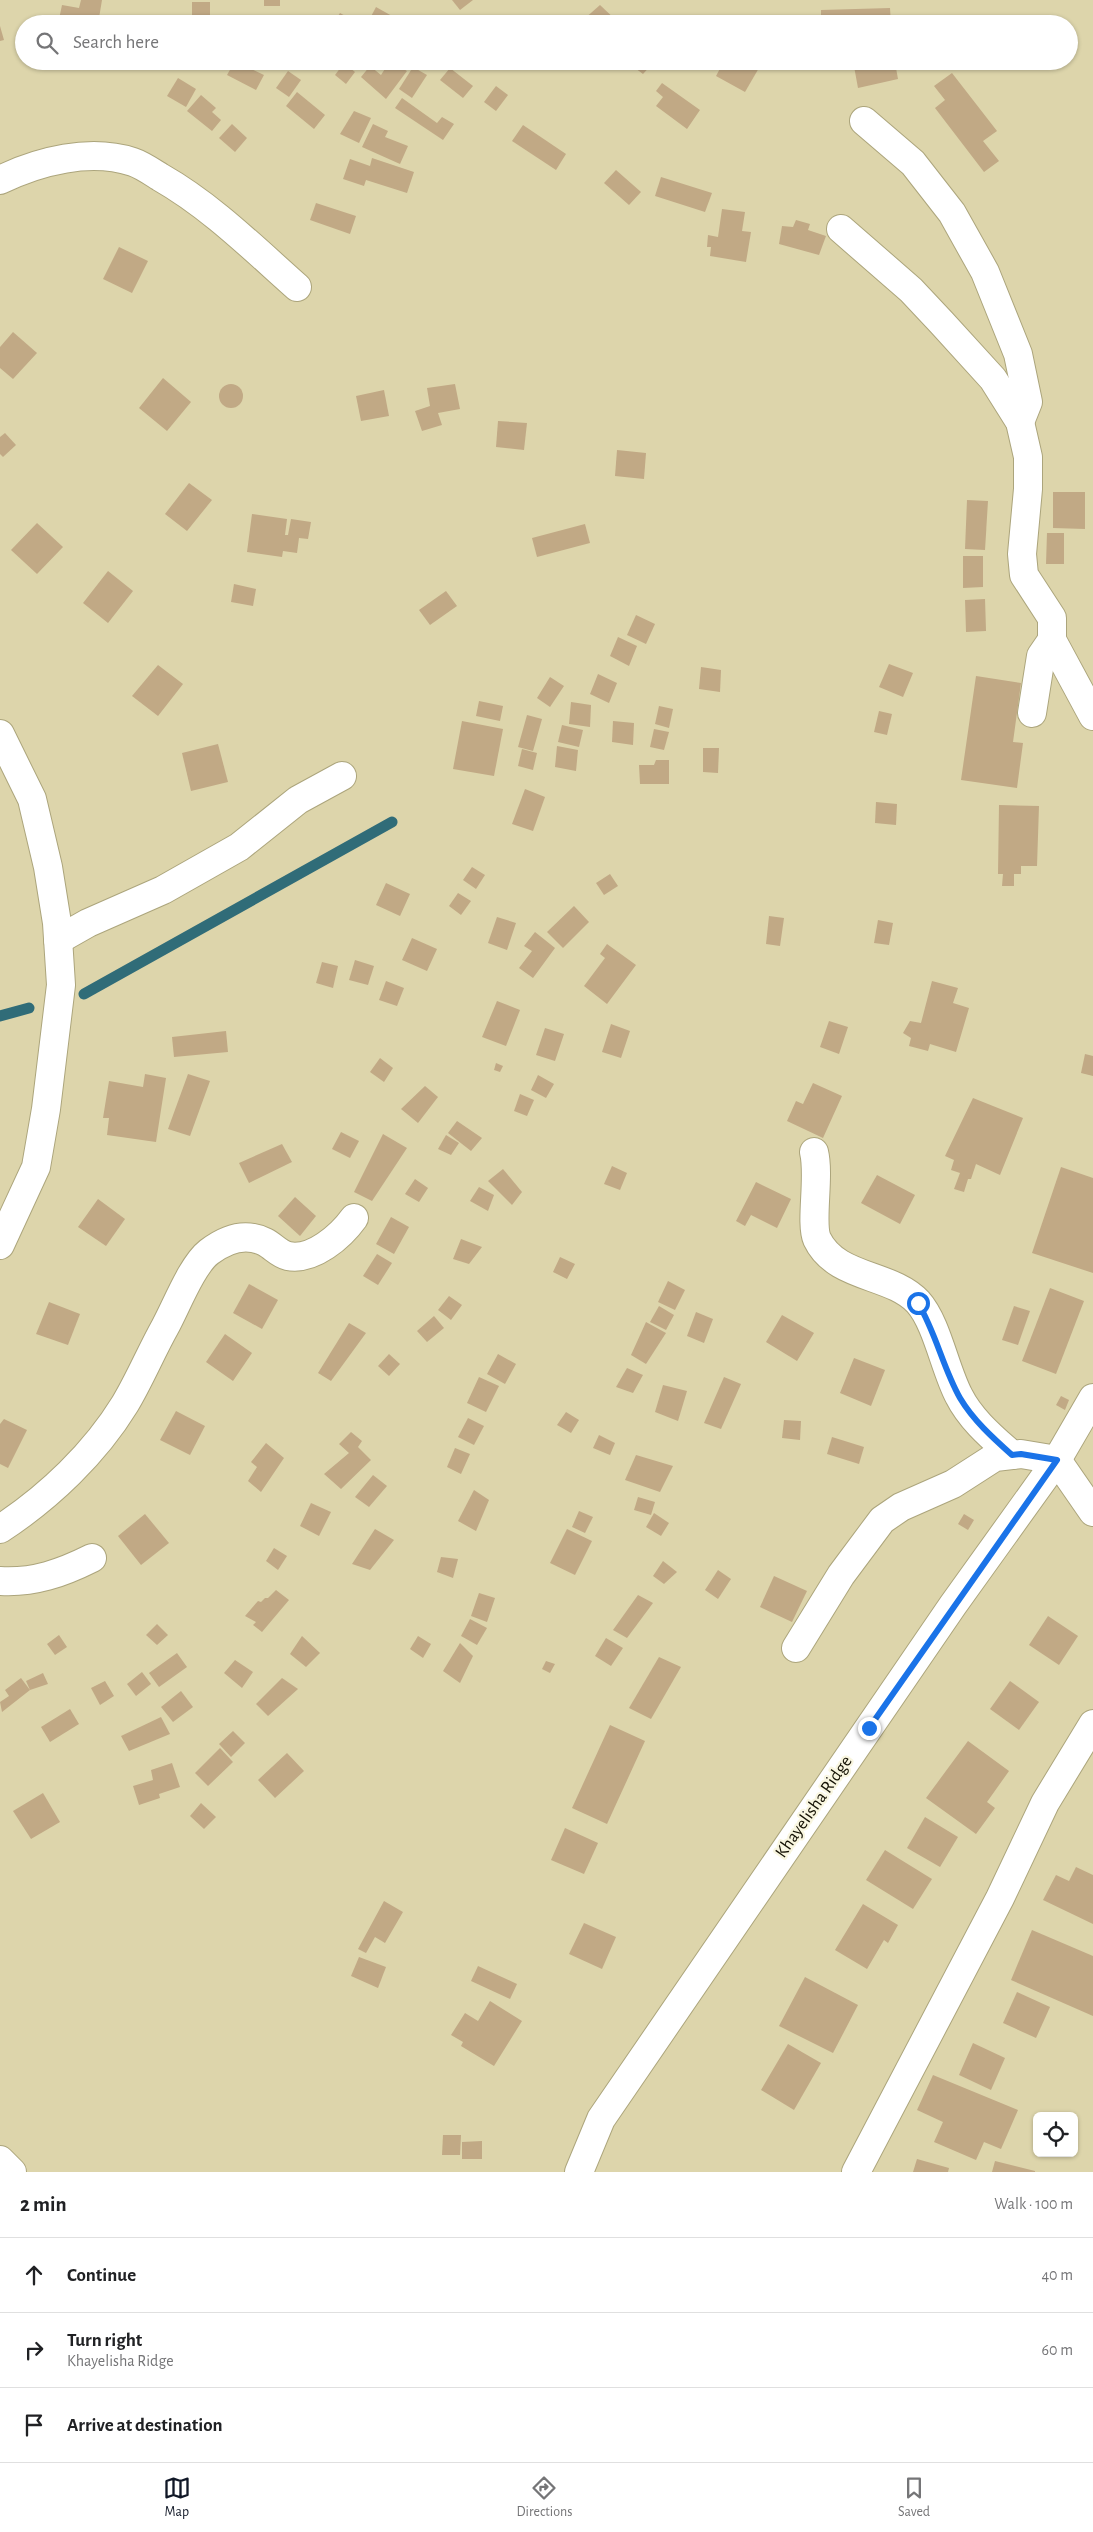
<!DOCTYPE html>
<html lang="en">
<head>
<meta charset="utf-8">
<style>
	:root { --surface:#fff; --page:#f2f2f2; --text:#202124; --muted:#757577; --line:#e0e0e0; --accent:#111827 }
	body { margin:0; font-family:"Alegreya Sans",sans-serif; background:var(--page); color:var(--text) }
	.controls { position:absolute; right:15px; bottom:15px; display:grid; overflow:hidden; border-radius:8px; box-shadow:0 1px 4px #0004 }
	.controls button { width:45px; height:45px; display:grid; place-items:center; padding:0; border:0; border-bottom:1px solid var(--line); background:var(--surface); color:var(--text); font:25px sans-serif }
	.stop { position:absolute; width:15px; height:15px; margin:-11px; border:4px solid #1a73e8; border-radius:50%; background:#fff }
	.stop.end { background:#1a73e8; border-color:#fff; box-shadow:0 1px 5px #0008 }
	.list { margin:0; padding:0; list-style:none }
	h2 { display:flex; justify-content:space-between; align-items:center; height:65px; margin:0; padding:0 20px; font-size:21px }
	h2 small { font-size:16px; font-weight:400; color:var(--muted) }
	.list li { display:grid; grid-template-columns:32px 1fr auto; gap:15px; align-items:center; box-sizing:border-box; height:75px; padding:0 20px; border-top:1px solid var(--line) }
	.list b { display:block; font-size:19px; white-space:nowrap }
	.list p { margin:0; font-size:16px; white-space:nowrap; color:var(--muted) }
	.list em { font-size:16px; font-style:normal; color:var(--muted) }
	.icon { flex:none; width:28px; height:28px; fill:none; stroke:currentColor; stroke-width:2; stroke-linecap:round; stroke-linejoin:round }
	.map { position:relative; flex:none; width:1093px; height:2172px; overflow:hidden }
	.search { position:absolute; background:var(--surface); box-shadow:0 1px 4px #0004; left:15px; right:15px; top:15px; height:55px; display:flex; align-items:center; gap:12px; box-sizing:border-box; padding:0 18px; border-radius:28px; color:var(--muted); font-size:19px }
	.sheet { height:290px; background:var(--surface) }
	nav { display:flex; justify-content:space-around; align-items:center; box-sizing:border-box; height:70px; border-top:1px solid var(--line); background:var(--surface); font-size:14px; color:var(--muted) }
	nav a { display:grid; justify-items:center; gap:2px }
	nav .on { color:var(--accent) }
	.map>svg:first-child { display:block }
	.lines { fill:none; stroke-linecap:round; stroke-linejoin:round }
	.stream { stroke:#306c78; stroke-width:11 }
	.building { fill:#c1a985 }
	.minor-casing { stroke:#aca57c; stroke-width:30 }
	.minor { stroke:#fff; stroke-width:28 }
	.route { stroke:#1a73e8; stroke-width:6 }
	.labels { text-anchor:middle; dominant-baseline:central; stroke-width:4.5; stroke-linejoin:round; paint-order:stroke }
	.street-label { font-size:18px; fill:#131003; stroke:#f9f6e0 }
</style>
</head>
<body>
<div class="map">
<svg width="1093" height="2172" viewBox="0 0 1093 2172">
	<rect width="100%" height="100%" fill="#ddd5ab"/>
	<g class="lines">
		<g class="stream">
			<polyline points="84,994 392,822"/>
			<polyline points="0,1016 29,1008"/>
		</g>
	</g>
	<g class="building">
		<polygon points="81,0 102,0 98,24 58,24 62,5 79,8"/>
		<rect x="264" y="0" width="16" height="6"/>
		<polygon points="452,0 473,0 460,10"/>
		<rect x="192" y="2" width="18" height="21"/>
		<polygon points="600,5 620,24 586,24 583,20"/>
		<polygon points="376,7 392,16 387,24 367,24"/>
		<polygon points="890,8 891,24 821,24 821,10"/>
		<polygon points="340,13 356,22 356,24 333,24"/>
		<polygon points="0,26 4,40 0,41"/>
		<polygon points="75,61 92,61 84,69"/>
		<polygon points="235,61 264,75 256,90 227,75"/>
		<polygon points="243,61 265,61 264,67"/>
		<polygon points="390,61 407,71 386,99 361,77 370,66 381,75"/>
		<polygon points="615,61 655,61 643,74 631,65 623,70"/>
		<polygon points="724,61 763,61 745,92 716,76"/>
		<polygon points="853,61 887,61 888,70 896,68 898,79 858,88"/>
		<polygon points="344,63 355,72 346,84 335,75"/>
		<polygon points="413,67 427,75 412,98 399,89"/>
		<polygon points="450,68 473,86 463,98 440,80"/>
		<polygon points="288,71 301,80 289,97 276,88"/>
		<polygon points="952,73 997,131 983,141 999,161 984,172 935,108 945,100 934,86"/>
		<polygon points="178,78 196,89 186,107 167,96"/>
		<polygon points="662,83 700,110 687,129 656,106 663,97 656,91"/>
		<polygon points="496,86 508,95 496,111 484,102"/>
		<polygon points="297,92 325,115 314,129 286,106"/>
		<polygon points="201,95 216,108 212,112 221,120 212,131 187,111"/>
		<polygon points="402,98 437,123 442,117 454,124 443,140 395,108"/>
		<polygon points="354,111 371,118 359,143 340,134"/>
		<polygon points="232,124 247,138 235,152 219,138"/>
		<polygon points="373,124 388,131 385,137 408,146 400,164 362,147"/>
		<polygon points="523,125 566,154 556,170 512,141"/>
		<polygon points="372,158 414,172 407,193 366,180 364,186 343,179 350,159 370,166"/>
		<polygon points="616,170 641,192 629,205 604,183"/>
		<polygon points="661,177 712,193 705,212 655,196"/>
		<polygon points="316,203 356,216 350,234 310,220"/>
		<polygon points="722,209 745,212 742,231 751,232 746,262 710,256 711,247 707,247 708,235 718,237"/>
		<polygon points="796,220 810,224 808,230 826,236 819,255 779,244 782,226 793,227"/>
		<polygon points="119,247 148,261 132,293 103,279"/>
		<polygon points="13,332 37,353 13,379 0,368 0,347"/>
		<polygon points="163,378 191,402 167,431 139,408"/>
		<circle cx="231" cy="396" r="12"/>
		<polygon points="455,384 460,409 438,413 442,425 422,431 415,411 430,406 427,388"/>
		<polygon points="384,390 389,416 361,421 356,396"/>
		<polygon points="498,421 527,423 524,450 496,447"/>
		<polygon points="5,433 16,445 3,457 0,454 0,437"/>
		<polygon points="617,450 646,453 644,479 615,476"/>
		<polygon points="189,483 212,500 187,531 165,514"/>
		<polygon points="1053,492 1085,492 1085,529 1053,528"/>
		<polygon points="967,500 988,501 985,550 965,549"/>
		<polygon points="252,514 287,519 285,535 288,535 291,519 311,522 308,539 299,538 297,553 283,551 282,557 247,552"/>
		<polygon points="37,523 63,547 37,574 11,550"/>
		<polygon points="585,524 590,543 537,557 532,538"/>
		<polygon points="1047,533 1064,533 1064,564 1046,564"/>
		<polygon points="963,556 983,556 983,587 963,588"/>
		<polygon points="108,571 133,591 108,623 83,603"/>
		<polygon points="234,584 256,589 253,606 231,602"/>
		<polygon points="446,591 457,606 430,625 419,610"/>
		<polygon points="985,599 986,631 966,632 965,600"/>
		<polygon points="636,615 655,624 646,644 627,635"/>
		<polygon points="618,637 637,646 629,666 610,656"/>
		<polygon points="889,664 913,673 903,697 879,687"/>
		<polygon points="158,665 183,684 158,716 132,696"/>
		<polygon points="701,667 721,670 720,692 699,689"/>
		<polygon points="598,674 617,683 609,703 590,694"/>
		<polygon points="976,676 1021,683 1013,742 1023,743 1017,788 961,780"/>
		<polygon points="550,677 564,686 550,707 537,698"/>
		<polygon points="479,701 503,706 500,721 476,716"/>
		<polygon points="571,702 591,705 590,727 569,724"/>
		<polygon points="659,706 673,709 669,728 655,724"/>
		<polygon points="879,711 892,714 887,735 874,732"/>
		<polygon points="527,715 542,719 533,751 518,747"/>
		<polygon points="462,721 503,729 494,776 453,769"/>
		<polygon points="613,721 634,723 633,745 612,742"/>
		<polygon points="562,725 583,730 579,747 558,742"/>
		<polygon points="654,729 669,732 664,750 650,747"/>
		<polygon points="218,744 228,782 191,791 182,753"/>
		<polygon points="557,746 578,750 576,771 555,767"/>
		<polygon points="703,748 719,748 718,773 703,772"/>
		<polygon points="522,749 537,753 533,770 518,766"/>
		<polygon points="656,760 669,760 669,784 640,784 639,765 654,765"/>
		<polygon points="525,789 545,797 533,831 512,824"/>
		<polygon points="876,802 897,804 896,825 875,823"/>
		<polygon points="999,805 1039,806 1037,866 1021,866 1021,874 1014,874 1014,886 1002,886 1003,874 998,874"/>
		<polygon points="472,867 485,875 476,889 463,880"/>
		<polygon points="610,874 618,886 604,895 596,883"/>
		<polygon points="386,883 410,894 400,916 376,905"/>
		<polygon points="458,893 471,901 461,915 449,906"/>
		<polygon points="574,906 589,922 563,948 547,932"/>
		<polygon points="769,916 784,918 780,946 766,944"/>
		<polygon points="497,917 516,923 507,950 488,943"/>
		<polygon points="878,920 893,923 889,945 874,943"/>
		<polygon points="535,932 555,948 533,978 519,968 532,951 524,946"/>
		<polygon points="412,938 437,949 427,971 402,960"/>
		<polygon points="607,944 636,965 607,1004 584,986 605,958 600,954"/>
		<polygon points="355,960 374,966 368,985 349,980"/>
		<polygon points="322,962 338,966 333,988 316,983"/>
		<polygon points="386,981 404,988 397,1006 379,1000"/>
		<polygon points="932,981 958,988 953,1003 969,1008 956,1052 930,1044 928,1051 909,1046 911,1038 903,1033 910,1021 921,1023"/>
		<polygon points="497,1001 520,1010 506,1046 482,1037"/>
		<polygon points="829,1021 848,1027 839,1054 820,1047"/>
		<polygon points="611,1024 630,1031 621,1058 602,1052"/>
		<polygon points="545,1028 564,1034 555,1061 536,1055"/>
		<polygon points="226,1031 228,1052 174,1057 172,1037"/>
		<polygon points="1085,1054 1093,1056 1093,1076 1081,1073"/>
		<polygon points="380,1058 393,1068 384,1082 370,1072"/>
		<polygon points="496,1063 503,1066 500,1072 494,1070"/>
		<polygon points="145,1074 166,1078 156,1142 107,1135 109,1118 103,1118 109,1081 143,1087"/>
		<polygon points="188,1074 210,1081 190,1136 168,1129"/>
		<polygon points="538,1075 554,1084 546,1098 531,1090"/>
		<polygon points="813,1083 842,1096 823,1138 787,1121 796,1101 803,1104"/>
		<polygon points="425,1086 438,1097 418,1123 401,1109"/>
		<polygon points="520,1094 534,1100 527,1116 514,1111"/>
		<polygon points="973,1098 1023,1118 1000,1175 976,1164 971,1179 968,1179 964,1192 954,1189 960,1173 951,1170 954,1160 945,1156"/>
		<polygon points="457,1121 482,1138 471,1151 448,1133"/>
		<polygon points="341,1132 359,1141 350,1158 332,1149"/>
		<polygon points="383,1134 407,1148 372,1201 354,1192"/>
		<polygon points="446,1135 459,1143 451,1155 438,1149"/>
		<polygon points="282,1144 292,1162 249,1183 239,1163"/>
		<polygon points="612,1166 627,1173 620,1190 604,1184"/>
		<polygon points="1061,1167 1093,1178 1093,1273 1032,1253"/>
		<polygon points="503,1169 522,1192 512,1205 488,1181"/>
		<polygon points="877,1175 915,1195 900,1224 861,1203"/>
		<polygon points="415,1179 428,1188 419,1202 405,1194"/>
		<polygon points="756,1182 791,1199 777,1228 751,1215 745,1226 736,1221"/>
		<polygon points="479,1187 494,1195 488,1211 470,1201"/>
		<polygon points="295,1197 316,1216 300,1236 278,1216"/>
		<polygon points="98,1199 125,1219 106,1246 78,1227"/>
		<polygon points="391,1217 409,1227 394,1254 376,1244"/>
		<polygon points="461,1239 482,1247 469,1264 453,1259"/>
		<polygon points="377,1254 392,1263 378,1285 363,1276"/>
		<polygon points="560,1257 575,1264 567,1279 553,1272"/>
		<polygon points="668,1281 685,1290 675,1310 658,1302"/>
		<polygon points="249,1284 278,1300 262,1329 233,1313"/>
		<polygon points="1050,1288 1084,1301 1056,1374 1022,1361"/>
		<polygon points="449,1296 462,1305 451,1320 438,1310"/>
		<polygon points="49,1302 80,1314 68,1345 36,1334"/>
		<polygon points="659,1306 674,1315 666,1330 650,1322"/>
		<polygon points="1014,1306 1030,1311 1018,1345 1002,1340"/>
		<polygon points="696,1312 713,1319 704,1343 687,1336"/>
		<polygon points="782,1315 814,1333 797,1361 766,1342"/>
		<polygon points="434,1316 444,1328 427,1342 417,1331"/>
		<polygon points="646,1322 666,1333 646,1364 631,1355"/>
		<polygon points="349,1323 366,1333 331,1381 318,1373"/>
		<polygon points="225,1334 252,1353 233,1381 206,1362"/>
		<polygon points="389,1354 400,1364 389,1376 378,1366"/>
		<polygon points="498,1354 516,1364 505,1384 487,1374"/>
		<polygon points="854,1358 885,1370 871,1406 840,1393"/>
		<polygon points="627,1368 643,1375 633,1393 616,1387"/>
		<polygon points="479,1377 499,1386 486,1412 467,1403"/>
		<polygon points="724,1377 741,1384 721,1429 704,1423"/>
		<polygon points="663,1385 687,1391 678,1421 655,1412"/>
		<polygon points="1061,1396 1069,1400 1065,1410 1056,1405"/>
		<polygon points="176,1411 205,1426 190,1455 160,1440"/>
		<polygon points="566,1412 579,1420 571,1433 557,1425"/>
		<polygon points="468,1418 484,1426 474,1445 458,1437"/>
		<polygon points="4,1419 27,1430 8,1468 0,1464 0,1424"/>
		<polygon points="784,1420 801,1421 800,1440 782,1438"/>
		<polygon points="351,1432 362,1441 358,1447 371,1460 341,1489 324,1474 349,1453 339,1444"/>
		<polygon points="599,1435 615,1443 610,1455 593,1448"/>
		<polygon points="832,1437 864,1447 859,1464 827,1454"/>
		<polygon points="266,1443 284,1458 261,1492 248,1481 257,1467 251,1462"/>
		<polygon points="455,1448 470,1454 461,1474 447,1467"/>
		<polygon points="636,1455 673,1466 660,1492 625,1480"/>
		<polygon points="373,1475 387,1486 369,1507 355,1497"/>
		<polygon points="474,1490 489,1500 476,1531 458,1521"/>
		<polygon points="638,1497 655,1502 651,1515 634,1510"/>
		<polygon points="311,1503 331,1512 319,1536 300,1526"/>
		<polygon points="579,1511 593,1517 585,1533 572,1527"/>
		<polygon points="654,1513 669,1523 661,1536 646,1527"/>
		<polygon points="145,1514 169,1543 141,1565 118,1536"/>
		<polygon points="964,1514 974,1520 968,1530 958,1524"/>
		<polygon points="375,1529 394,1540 370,1570 352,1564"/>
		<polygon points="567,1529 592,1541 575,1575 550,1563"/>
		<polygon points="274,1548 287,1556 278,1570 266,1561"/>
		<polygon points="441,1557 458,1559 453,1578 437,1572"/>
		<polygon points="663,1561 677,1572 664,1584 653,1576"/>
		<polygon points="718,1570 731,1579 718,1599 705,1590"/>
		<polygon points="774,1576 807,1591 792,1622 760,1607"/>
		<polygon points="276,1590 289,1600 262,1632 253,1625 256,1622 245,1616 258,1601 261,1602 265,1598 268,1598"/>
		<polygon points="479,1593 495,1598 487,1622 471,1616"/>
		<polygon points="638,1595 653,1603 627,1638 613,1630"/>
		<polygon points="1048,1616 1078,1636 1059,1665 1029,1645"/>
		<polygon points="470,1619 487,1628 477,1645 461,1636"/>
		<polygon points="157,1624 168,1635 157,1645 146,1635"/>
		<polygon points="59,1635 67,1647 55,1655 47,1644"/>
		<polygon points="302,1636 320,1653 306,1667 290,1654"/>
		<polygon points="418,1636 431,1644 423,1658 410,1649"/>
		<polygon points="606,1638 623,1648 611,1666 595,1656"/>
		<polygon points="460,1643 473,1656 460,1683 443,1671"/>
		<polygon points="177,1653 187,1667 159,1687 149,1673"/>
		<polygon points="659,1657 681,1667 651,1719 629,1708"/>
		<polygon points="235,1660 253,1672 242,1688 224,1673"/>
		<polygon points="546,1661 555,1664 550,1673 542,1669"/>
		<polygon points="142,1672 151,1684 136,1696 127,1684"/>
		<polygon points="43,1673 48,1684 30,1690 2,1712 0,1702 9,1696 5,1690 21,1678 30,1690 26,1681"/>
		<polygon points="282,1678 298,1689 268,1716 256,1704"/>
		<polygon points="105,1681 114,1696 100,1705 91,1688"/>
		<polygon points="1010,1681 1039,1702 1019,1730 990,1709"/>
		<polygon points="181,1691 193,1707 173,1722 161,1707"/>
		<polygon points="70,1709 79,1724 50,1742 41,1727"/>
		<polygon points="161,1717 170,1734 129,1751 121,1736"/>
		<polygon points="610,1725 645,1741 607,1824 572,1808"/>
		<polygon points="233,1731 245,1743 231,1757 219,1744"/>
		<polygon points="968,1741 1009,1771 987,1802 995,1808 976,1834 926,1798"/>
		<polygon points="220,1748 233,1762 208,1786 195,1773"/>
		<polygon points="287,1753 304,1771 275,1798 258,1780"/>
		<polygon points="172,1763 180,1787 159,1794 160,1798 139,1805 133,1786 153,1780 151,1770"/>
		<polygon points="43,1793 60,1822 31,1839 13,1811"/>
		<polygon points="201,1803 216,1817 204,1829 190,1816"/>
		<polygon points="925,1817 958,1837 940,1867 907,1848"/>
		<polygon points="565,1828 598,1843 584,1874 551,1860"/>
		<polygon points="885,1850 932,1879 913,1909 866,1880"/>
		<polygon points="1076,1867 1093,1875 1093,1924 1043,1900 1056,1875 1069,1881"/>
		<polygon points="384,1901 403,1912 385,1943 375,1937 366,1953 358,1949"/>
		<polygon points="863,1904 898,1925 888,1943 884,1940 867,1969 835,1950"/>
		<polygon points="584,1923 616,1937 602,1969 569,1954"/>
		<polygon points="1032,1930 1093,1956 1093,2016 1011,1980"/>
		<polygon points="359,1957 386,1967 378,1988 351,1976"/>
		<polygon points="478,1966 517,1984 510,1999 471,1981"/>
		<polygon points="805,1977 858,2005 833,2053 779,2026"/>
		<polygon points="1017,1992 1050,2007 1036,2038 1003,2023"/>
		<polygon points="490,2001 522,2021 494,2066 461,2046 463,2042 451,2035 465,2013 478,2021"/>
		<polygon points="973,2043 1005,2058 991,2090 959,2075"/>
		<polygon points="788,2044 821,2063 794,2110 761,2090"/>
		<polygon points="933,2075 1018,2110 1001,2149 984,2142 976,2160 934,2142 943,2122 917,2110"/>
		<polygon points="443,2135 461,2135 460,2155 442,2155"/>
		<polygon points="482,2141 482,2159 462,2159 462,2142"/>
		<polygon points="917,2159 949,2168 948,2172 913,2172"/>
		<polygon points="995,2161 1035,2171 1035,2172 992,2172"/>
	</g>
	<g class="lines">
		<defs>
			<g id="minor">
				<polyline points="864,121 913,163 952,213 985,272 1018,354 1028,402 1020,422"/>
				<path d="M0 180C39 161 90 148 133 162 142 165 152 172 160 177 211 206 253 248 297 287"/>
				<polyline points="841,229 911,290 942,323 993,379 1020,422 1028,457 1028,489 1022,554 1024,575 1052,618 1052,640 1093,716"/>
				<polyline points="1032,713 1041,656 1052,640"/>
				<polyline points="0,734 32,799 48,867 57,923 61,985 46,1109 36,1167 0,1245"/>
				<polyline points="58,940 88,923 163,890 239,847 298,800 342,776"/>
				<path d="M814 1152C820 1176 810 1223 817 1239 836 1279 891 1273 918 1302 937 1323 945 1370 959 1396 971 1420 993 1438 1012 1455"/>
				<path d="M0 1529C49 1497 95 1453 125 1404 140 1379 151 1352 165 1327 176 1307 192 1265 209 1252 226 1239 245 1232 265 1242 273 1246 279 1254 288 1256 313 1261 341 1236 354 1218"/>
				<path d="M0 1581C34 1583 62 1573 92 1558"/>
				<polyline points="796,1648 841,1575 882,1520 901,1507 953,1484 995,1457 1021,1454 1057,1460 1093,1512"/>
				<polyline points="0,2160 12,2172"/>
				<polyline points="579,2172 601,2119 953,1605 1057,1460 1093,1398"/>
				<polyline points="856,2172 1000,1898 1045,1803 1093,1724"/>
			</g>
		</defs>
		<use href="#minor" class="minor-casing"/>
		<use href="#minor" class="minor"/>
	</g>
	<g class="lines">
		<path class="route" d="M869 1728 1057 1460 1021 1454 1012 1455C993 1438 973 1420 960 1398 943 1368 936 1333 918 1303"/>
	</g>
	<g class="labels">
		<g class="street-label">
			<text transform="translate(814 1807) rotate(-55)">Khayelisha Ridge</text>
		</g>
	</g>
</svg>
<div class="controls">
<button><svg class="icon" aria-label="locate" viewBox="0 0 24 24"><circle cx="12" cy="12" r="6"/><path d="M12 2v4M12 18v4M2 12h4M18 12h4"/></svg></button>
</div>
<div class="stop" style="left:918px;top:1303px"></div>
<div class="stop end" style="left:869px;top:1728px"></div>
<div class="search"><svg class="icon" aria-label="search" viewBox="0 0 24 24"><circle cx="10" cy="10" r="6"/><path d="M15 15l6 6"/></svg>Search here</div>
</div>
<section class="sheet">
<h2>2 min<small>Walk · 100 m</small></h2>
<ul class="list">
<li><svg class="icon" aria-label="ahead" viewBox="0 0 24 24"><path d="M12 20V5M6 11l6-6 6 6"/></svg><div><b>Continue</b></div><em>40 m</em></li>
<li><svg class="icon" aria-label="right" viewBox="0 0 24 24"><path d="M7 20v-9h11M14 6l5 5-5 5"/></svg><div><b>Turn right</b><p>Khayelisha Ridge</p></div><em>60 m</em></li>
<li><svg class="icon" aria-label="arrive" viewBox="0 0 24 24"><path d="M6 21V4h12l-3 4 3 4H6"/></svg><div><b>Arrive at destination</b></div></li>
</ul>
</section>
<nav>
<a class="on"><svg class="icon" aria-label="map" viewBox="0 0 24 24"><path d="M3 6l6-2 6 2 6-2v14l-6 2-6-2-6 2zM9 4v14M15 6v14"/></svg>Map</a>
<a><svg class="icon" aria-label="directions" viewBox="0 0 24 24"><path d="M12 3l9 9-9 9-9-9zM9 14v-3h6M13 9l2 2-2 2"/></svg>Directions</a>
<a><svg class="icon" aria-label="saved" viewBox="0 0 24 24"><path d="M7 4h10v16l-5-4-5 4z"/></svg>Saved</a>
</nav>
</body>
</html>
